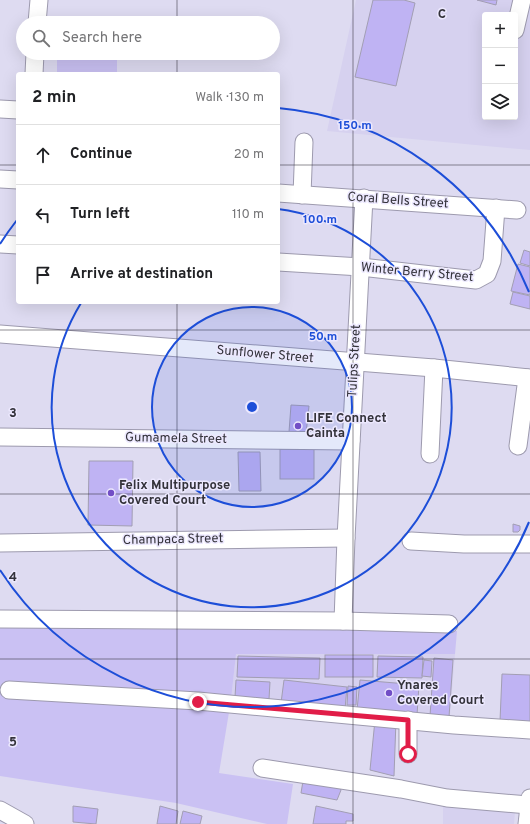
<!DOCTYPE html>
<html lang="en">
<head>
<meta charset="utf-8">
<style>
	:root { --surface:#fff; --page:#f2f2f2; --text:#202124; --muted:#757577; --line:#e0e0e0 }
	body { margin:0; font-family:Overpass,sans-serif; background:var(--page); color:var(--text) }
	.controls { position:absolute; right:12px; top:12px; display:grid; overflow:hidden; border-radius:4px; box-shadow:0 4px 16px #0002 }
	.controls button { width:36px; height:36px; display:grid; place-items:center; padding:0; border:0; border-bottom:1px solid var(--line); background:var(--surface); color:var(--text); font:20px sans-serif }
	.stop { position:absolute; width:12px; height:12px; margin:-9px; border:3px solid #e11d48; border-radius:50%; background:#fff }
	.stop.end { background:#e11d48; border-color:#fff; box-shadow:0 1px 4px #0008 }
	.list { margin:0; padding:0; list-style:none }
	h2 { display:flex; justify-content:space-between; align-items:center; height:52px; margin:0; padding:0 16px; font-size:17px }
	h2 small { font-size:13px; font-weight:400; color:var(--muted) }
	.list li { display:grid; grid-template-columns:26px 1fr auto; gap:12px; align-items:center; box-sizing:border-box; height:60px; padding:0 16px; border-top:1px solid var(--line) }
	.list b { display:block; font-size:15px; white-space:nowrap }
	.list em { font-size:13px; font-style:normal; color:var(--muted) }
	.icon { flex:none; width:22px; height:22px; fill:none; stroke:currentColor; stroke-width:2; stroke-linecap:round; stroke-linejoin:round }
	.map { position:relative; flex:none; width:530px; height:824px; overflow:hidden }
	.search { position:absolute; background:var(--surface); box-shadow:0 4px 16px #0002; left:16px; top:16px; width:264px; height:44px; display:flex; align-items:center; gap:10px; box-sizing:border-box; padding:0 14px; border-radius:22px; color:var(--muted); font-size:15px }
	.panel { position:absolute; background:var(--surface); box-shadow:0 4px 16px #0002; left:16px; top:72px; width:264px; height:232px; border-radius:4px }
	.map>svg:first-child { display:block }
	.built { fill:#d6d1ef; fill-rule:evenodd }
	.green { fill:#cac1f3 }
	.building { fill:#bfb3f3; stroke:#a29eb3 }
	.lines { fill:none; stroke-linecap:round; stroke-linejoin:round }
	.minor-casing { stroke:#9d9aae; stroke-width:19 }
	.minor { stroke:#fff; stroke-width:17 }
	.route { stroke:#e11d48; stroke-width:5 }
	.grid { fill:none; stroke:#33323a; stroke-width:1; stroke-opacity:0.55 }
	.ring { fill:none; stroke:#1d4ed8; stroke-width:2 }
	.poi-dot { fill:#724dc6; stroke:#ece8fe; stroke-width:1.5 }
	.labels { text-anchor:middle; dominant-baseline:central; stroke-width:3; stroke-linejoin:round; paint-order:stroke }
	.street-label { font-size:13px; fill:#33323a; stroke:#ece8fe }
	.poi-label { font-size:13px; font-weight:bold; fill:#33323a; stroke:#ece8fe; text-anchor:start }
	.grid-label { font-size:13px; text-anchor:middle; font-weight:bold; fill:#33323a; stroke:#ece8fe; stroke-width:3; stroke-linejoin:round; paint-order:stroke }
	.centre { fill:#1d4ed8; stroke:#ece8fe; stroke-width:2 }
	.ring-label { font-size:12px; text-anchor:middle; font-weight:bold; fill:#1d4ed8; stroke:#ece8fe; stroke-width:3; stroke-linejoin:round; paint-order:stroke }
</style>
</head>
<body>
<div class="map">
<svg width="530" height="824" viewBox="0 0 530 824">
	<rect width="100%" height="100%" fill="#dedbf1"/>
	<g class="built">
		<path d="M356 0H530V150L327 131ZM485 15H515V117H485Z"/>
		<polygon points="236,653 455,654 449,727 231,700"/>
		<polygon points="443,805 515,811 514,824 443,824"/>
	</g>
	<g class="green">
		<rect x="57" y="53" width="60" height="21"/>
		<polygon points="0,626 457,631 455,654 236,654 231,700 219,773 293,784 287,824 267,824 176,803 0,776"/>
	</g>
	<g class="building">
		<polygon points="373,0 404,0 415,3 396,86 355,77"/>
		<polygon points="477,0 497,0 496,5"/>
		<polygon points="524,250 530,252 530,266 520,263"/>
		<polygon points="518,264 530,267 530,295 511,291"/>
		<polygon points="513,292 530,296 530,309 510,304"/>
		<polygon points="291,405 309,406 306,434 289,432"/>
		<rect x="280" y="449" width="34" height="30"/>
		<polygon points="238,452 260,452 261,491 239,491"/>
		<polygon points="89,461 133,461 132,526 88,525"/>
		<polygon points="513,524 520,526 520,530 518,532 513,532"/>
		<rect x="325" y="655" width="48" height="22"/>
		<polygon points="238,656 320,658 319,679 237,677"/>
		<polygon points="378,656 423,657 422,678 377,677"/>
		<polygon points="434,658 453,660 449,717 430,716"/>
		<polygon points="424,660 432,661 431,677 422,676"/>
		<polygon points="502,674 530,675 530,722 500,721"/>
		<polygon points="236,680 270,682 269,699 235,697"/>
		<polygon points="284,680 347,687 345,709 281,703"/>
		<polygon points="360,680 419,685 417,715 357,710"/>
		<polygon points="348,686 357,687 356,705 347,705"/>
		<polygon points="375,720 396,720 394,776 370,770"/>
		<polygon points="303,781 338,783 341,790 337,800 301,793"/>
		<polygon points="73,806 98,809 96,824 73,822"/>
		<polygon points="160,806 178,811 176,824 157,824"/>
		<polygon points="316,806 353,814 353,821 346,821 346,824 313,824"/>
		<polygon points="183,811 202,816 200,824 180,824"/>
	</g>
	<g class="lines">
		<defs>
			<g id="minor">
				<polyline points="37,23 39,0"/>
				<polyline points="515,30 522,0"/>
				<polyline points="34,74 35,53"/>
				<polyline points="0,109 18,110"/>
				<polyline points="0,179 18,180"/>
				<polyline points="278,193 517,210"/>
				<polyline points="302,195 304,142"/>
				<polyline points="0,244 18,245"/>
				<polyline points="278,262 361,267 476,280 487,274 492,261 496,208"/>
				<polyline points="0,334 434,368 530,378"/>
				<polyline points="0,437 351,441"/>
				<polyline points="518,446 527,378"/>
				<polyline points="430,454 434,368"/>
				<polyline points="411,541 464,544 530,544"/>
				<polyline points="0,543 346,538"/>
				<polyline points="0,619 343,621 449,624"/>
				<polyline points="343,621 346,538 364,198"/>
				<polyline points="9,690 198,701 454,725 530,730"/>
				<polyline points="408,754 408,720"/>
				<polyline points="262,768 401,789 447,798 528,805"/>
				<polyline points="0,810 25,824"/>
				<polyline points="527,824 530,798"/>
			</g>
		</defs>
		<use href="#minor" class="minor-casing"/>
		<use href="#minor" class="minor"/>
	</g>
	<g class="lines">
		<polyline class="route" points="198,702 408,720 408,754"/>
	</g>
	<path class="grid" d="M177 0V23M353 0V824M177 53V74M0 165H18M278 165H530M177 302V824M0 330H530M0 494H530M0 659H530"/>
	<circle cx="252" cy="407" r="100" fill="#1d4ed8" fill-opacity=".12"/>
	<g class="ring">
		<circle cx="252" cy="407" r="100"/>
		<path d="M278 209A200 200 0 1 1 81 303"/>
		<path d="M529 522A300 300 0 0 1 0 570M0 244A300 300 0 0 1 17 220M278 108A300 300 0 0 1 529 292"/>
	</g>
	<g class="poi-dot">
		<circle cx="298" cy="426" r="4"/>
		<circle cx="111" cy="493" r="4"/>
		<circle cx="389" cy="693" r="4"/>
	</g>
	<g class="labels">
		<g class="street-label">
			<text transform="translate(398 201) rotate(4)">Coral Bells Street</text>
			<text transform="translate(417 273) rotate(5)">Winter Berry Street</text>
			<text transform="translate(265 355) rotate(5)">Sunflower Street</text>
			<text transform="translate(355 361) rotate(-87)">Tulips Street</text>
			<text transform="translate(176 439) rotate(1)">Gumamela Street</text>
			<text transform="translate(173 540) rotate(-1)">Champaca Street</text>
		</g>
		<g class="poi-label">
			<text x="306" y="419">LIFE Connect<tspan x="306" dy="15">Cainta</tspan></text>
			<text x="119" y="486">Felix Multipurpose<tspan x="119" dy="15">Covered Court</tspan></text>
			<text x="397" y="686">Ynares<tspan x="397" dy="15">Covered Court</tspan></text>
		</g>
	</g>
	<g class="grid-label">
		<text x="442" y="18">C</text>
		<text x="13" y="417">3</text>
		<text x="13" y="581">4</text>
		<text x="13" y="746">5</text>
	</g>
	<circle cx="252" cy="407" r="6" class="centre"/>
	<g class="ring-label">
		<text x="355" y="129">150 m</text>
		<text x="320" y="223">100 m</text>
		<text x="323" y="340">50 m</text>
	</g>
</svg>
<div class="controls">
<button>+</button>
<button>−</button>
<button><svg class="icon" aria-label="layers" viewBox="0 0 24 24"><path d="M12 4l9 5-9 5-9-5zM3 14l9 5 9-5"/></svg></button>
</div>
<div class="stop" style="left:408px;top:754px"></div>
<div class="stop end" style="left:198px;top:702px"></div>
<div class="search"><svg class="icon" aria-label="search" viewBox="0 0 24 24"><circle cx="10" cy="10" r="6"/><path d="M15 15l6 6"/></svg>Search here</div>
<section class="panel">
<h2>2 min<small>Walk · 130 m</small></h2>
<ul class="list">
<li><svg class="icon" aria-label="ahead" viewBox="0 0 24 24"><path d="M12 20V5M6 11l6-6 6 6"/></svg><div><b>Continue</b></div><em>20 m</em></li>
<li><svg class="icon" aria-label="left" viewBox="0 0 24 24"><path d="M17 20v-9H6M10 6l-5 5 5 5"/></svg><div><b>Turn left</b></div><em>110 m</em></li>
<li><svg class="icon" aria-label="arrive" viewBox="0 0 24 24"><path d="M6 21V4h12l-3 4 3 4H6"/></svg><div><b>Arrive at destination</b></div></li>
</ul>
</section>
</div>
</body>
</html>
